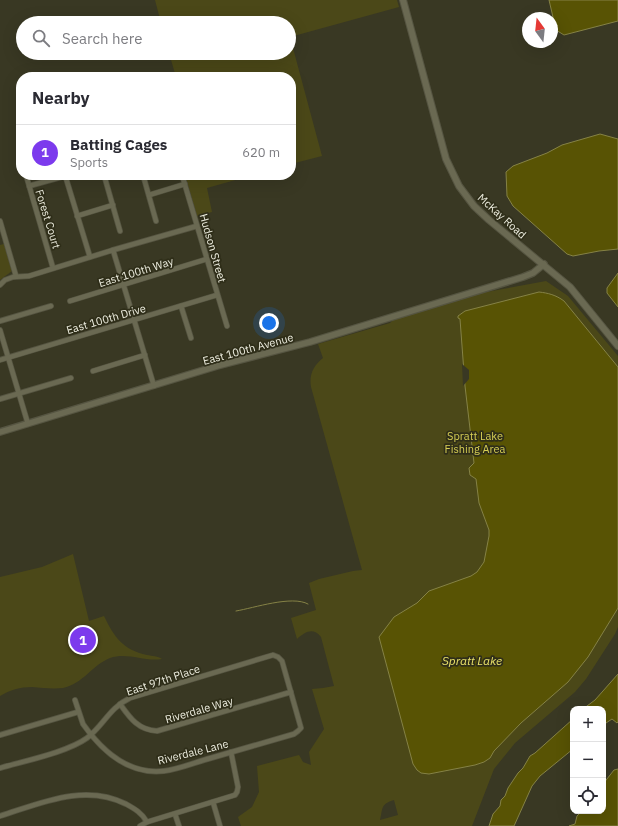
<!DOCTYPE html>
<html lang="en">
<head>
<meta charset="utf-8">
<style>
	:root { --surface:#fff; --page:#f2f2f3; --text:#2b2b33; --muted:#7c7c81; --line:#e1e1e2; --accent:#7c3aed }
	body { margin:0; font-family:"IBM Plex Sans",sans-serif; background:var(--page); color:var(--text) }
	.controls { position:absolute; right:12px; bottom:12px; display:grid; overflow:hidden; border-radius:8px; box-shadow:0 4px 16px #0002 }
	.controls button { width:36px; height:36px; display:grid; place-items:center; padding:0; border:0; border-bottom:1px solid var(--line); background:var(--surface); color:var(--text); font:20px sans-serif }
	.compass { position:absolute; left:522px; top:12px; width:36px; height:36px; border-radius:50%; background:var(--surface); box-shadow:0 4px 16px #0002; rotate:345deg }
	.you { position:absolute; left:269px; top:323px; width:14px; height:14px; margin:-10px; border:3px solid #fff; border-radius:50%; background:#1a73e8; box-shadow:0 0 0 6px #1a73e833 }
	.badge { display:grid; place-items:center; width:26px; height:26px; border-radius:50%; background:var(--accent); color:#fff; font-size:13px; font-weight:700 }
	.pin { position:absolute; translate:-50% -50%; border:2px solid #fff; box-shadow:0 1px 4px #0006 }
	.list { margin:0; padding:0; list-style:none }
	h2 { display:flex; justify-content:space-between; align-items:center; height:52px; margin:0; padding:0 16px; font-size:17px }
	h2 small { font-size:13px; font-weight:400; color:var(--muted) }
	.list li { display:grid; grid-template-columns:26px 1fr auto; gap:12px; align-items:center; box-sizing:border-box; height:56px; padding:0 16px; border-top:1px solid var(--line) }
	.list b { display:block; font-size:15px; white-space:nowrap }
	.list p { margin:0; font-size:13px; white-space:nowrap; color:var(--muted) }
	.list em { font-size:13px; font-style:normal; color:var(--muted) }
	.icon { flex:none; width:22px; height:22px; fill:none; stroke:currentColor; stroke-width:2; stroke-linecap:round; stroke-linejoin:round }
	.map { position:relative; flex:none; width:618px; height:826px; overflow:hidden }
	.search { position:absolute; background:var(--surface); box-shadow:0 4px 16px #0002; left:16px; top:16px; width:280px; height:44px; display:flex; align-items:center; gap:10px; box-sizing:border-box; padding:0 14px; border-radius:22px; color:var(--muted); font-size:15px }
	.panel { position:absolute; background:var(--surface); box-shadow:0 4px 16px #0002; left:16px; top:72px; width:280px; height:108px; border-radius:16px }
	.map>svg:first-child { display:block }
	.green { fill:#4b4818; fill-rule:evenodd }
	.water { fill:#585304; stroke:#858246 }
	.pier { fill:#393823 }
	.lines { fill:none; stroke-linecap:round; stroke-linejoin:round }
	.stream { stroke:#858246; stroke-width:1 }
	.minor-casing { stroke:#565542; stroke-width:6 }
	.tertiary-casing { stroke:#565542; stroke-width:8 }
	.secondary-casing { stroke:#565542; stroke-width:8 }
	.minor { stroke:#6a6952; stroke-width:4.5 }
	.tertiary { stroke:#6a6952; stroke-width:5.5 }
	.secondary { stroke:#6a6952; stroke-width:6 }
	.labels { text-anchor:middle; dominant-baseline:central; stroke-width:3.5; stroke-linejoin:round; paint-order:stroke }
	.street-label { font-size:11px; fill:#eeeee0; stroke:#2f2e19 }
	.park-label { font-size:11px; fill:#d6ce54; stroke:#2f2e19 }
	.water-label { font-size:12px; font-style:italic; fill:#eae269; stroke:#2f2e19 }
</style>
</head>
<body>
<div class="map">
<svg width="618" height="826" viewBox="0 0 618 826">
	<rect width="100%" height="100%" fill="#393823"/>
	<g class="green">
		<polygon points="155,0 397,0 399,7 290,37 322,156 291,164 291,77 176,77 169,53 289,53 289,23 161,23"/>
		<polygon points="185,175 253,175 207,188 212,212 197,216"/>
		<polygon points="4,244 12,271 0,280 0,245"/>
		<path d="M546 281 568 296 618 356V627L615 634 586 679 575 692 515 743 494 769 472 826H241L238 817 252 807 259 792 257 766 299 755 303 762 311 765 309 752 324 729 312 689 323 688 334 686 321 637C313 627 305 632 297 639L291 618 316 610 309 583 319 579 353 571 362 570 311 387C309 375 313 366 323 358L318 344 390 323 395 318 470 295ZM394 800 398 815 380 820C383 809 380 804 394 800Z"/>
		<path d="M73 554 89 621 104 616C114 637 123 650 147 655 152 656 158 656 162 659 144 662 128 652 110 658 92 665 83 684 63 688 53 689 43 688 32 687 20 687 10 690 0 696V577L42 567Z"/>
	</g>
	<g class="water">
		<polygon points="549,0 618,0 618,21 564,35 556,30"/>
		<polygon points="600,134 618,139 618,249 599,251 573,256 567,254 513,206 507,196 506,172 513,166 547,153 562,145"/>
		<polygon points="618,273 618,307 607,293 607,288"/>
		<path d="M539 292C548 293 556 295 564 301L618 367V608L588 657 568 682 521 723 494 751 490 758 484 762 475 765 429 774 421 773 417 770 413 764 379 637 394 617 417 603 429 591 471 576 477 572 484 562 489 536V530L479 503 476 479 470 475 469 468 474 463 465 386 460 319 458 318V316L465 311Z"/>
		<polygon points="618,674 618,722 617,723 612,719 603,725 603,709 583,709 595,700"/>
		<polygon points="573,719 573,749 540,776 532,786 514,826 489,826 493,814 500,806 501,800 505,796 508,788 518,773 523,768 530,756 535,753"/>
		<polygon points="618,769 618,826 569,826 575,824 577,816 582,811 603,811 603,784 614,770"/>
	</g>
	<polygon class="pier" points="462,364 469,370 469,379 463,386"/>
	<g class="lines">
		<path class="stream" d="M236 611C254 608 292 595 308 604"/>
		<defs>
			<g id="minor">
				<polyline points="26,175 53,268"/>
				<polyline points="65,175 90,257"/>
				<polyline points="104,175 120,231"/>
				<polyline points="143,175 156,221"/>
				<polyline points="182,175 227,326"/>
				<polyline points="29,186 65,176"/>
				<polyline points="149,195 185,184"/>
				<polyline points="77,216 113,205"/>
				<polyline points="0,221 16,276"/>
				<polyline points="113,250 197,226"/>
				<polyline points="0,285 5,280 13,277 29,276 113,250 154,386"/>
				<polyline points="70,301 207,259"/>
				<polyline points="181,306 191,338"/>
				<polyline points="0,321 51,306"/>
				<polyline points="0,330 28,424"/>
				<polyline points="0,360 217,295"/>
				<polyline points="93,371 145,355"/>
				<polyline points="0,399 71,378"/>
				<path d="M120 704C130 718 138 730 157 731L291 692"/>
				<polyline points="0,735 78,712"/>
				<path d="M0 768C24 761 68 752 87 738 104 725 109 708 130 698L273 655 278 657 282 661 301 728 298 731 294 734C266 742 239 750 211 758 196 762 180 769 164 771 129 775 102 751 83 724L75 700"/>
				<polyline points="213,802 220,826"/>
				<polyline points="175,814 179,826"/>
				<path d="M0 816C41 803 85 783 126 804 135 809 142 813 147 822"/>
				<polyline points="140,826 147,822 235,795 237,792 238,787 231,752"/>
			</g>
			<polyline id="tertiary" points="0,432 217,366 310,342 523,277 533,273 544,264"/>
			<polyline id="secondary" points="403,0 446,159 459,186 474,206 489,220 570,287 618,346"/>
		</defs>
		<use href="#minor" class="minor-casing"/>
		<use href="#tertiary" class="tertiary-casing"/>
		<use href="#secondary" class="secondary-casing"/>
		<use href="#minor" class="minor"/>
		<use href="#tertiary" class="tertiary"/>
		<use href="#secondary" class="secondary"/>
	</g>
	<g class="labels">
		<g class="street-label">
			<text transform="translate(502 216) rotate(42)">McKay Road</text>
			<text transform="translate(48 219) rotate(73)">Forest Court</text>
			<text transform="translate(213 248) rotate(74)">Hudson Street</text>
			<text transform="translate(136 272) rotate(-17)">East 100th Way</text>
			<text transform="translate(106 319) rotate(-16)">East 100th Drive</text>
			<text transform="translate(248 349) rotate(-15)">East 100th Avenue</text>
			<text transform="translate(163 680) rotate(-18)">East 97th Place</text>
			<text transform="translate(199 710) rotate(-16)">Riverdale Way</text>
			<text transform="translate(193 752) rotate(-14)">Riverdale Lane</text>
		</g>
		<g class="park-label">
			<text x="475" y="436">Spratt Lake<tspan x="475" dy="13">Fishing Area</tspan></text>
		</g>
		<g class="water-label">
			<text x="472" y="660">Spratt Lake</text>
		</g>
	</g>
</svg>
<div class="controls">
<button>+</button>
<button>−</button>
<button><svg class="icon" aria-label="locate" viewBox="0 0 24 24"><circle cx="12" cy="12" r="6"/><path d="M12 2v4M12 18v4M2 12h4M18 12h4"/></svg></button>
</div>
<svg class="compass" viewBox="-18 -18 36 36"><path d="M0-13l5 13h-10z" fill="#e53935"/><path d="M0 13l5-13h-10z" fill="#7c7c81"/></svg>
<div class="you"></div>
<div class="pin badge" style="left:83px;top:640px">1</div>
<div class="search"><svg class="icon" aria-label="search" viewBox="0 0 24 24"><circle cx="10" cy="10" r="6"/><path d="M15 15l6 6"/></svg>Search here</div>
<section class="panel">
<h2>Nearby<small></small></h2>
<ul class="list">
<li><span class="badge">1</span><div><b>Batting Cages</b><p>Sports</p></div><em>620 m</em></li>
</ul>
</section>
</div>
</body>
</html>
